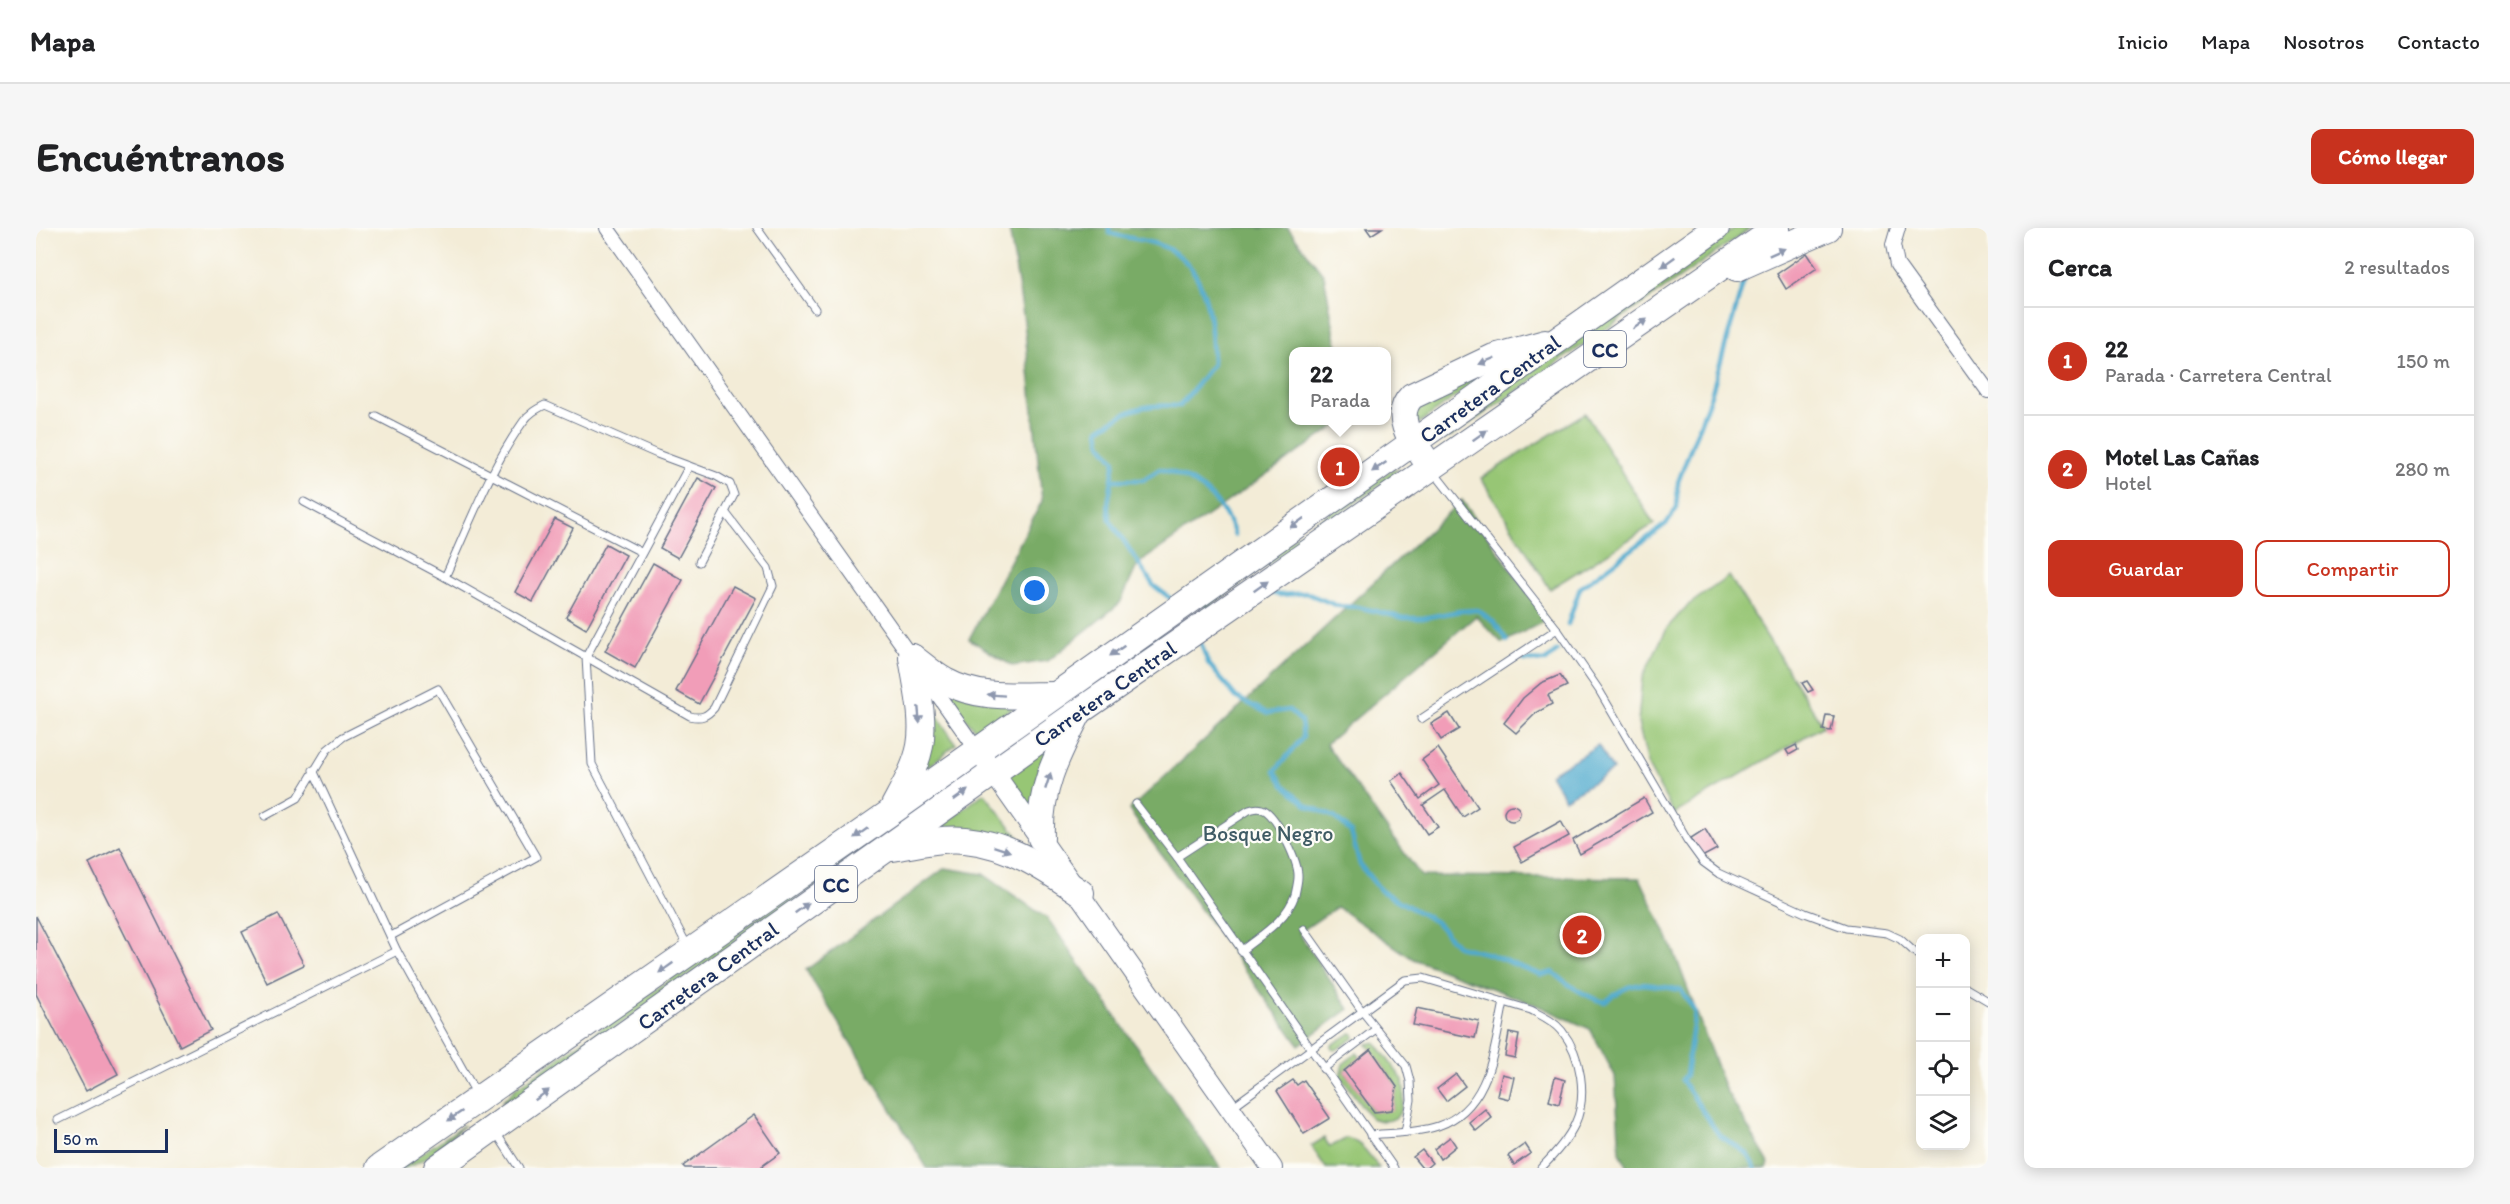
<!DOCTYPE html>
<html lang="es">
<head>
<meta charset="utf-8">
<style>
	:root { --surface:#fff; --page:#f6f6f6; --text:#202124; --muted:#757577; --line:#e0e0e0; --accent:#c8321e }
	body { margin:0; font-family:Itim,sans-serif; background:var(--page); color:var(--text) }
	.controls { position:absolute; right:18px; bottom:18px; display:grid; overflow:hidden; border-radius:12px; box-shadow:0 3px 15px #0003 }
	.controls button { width:54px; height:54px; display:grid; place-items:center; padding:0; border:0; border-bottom:2px solid var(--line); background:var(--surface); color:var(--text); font:30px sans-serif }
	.scale { position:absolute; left:18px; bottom:15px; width:114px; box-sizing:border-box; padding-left:6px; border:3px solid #1b2f5e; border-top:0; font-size:16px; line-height:21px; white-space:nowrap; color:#1b2f5e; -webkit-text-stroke:4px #fdfcf7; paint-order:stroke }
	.you { position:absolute; left:999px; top:363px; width:21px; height:21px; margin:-15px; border:4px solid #fff; border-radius:50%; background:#1a73e8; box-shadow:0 0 0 9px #1a73e833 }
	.badge { display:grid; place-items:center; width:39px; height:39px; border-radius:50%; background:var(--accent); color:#fff; font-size:20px; font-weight:700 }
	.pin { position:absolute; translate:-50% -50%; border:3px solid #fff; box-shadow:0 2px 6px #0006 }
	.popup { position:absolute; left:1253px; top:119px; width:102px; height:78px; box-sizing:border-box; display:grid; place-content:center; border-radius:12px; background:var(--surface); filter:drop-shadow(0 2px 4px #0005); font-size:20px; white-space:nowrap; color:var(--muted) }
	.popup b { font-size:22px; color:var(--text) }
	.popup::after { content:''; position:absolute; left:50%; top:100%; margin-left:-12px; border:12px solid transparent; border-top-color:var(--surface) }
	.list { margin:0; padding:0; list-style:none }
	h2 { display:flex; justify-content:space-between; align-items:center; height:78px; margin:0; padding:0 24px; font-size:26px }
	h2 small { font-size:20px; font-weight:400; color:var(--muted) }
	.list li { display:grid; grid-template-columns:39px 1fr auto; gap:18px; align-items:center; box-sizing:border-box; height:108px; padding:0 24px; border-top:2px solid var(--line) }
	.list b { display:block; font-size:22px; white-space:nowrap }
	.list p { margin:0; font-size:20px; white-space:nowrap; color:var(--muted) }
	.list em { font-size:20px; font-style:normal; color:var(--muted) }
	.actions { display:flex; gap:12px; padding:18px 24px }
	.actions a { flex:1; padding:14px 0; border:2px solid var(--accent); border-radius:12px; text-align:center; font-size:21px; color:var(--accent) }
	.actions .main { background:var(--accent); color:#fff }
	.icon { flex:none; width:33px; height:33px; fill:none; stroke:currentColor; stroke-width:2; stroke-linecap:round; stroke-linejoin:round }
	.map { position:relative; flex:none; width:1952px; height:940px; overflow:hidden; border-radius:12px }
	header { display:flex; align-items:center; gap:36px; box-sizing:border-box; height:84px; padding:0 30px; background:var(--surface); border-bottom:2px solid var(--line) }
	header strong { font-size:28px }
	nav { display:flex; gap:33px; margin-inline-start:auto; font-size:21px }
	.intro { display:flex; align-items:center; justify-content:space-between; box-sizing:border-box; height:144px; padding:0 36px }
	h1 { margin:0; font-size:42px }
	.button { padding:15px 27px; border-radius:12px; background:var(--accent); color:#fff; font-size:21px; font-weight:700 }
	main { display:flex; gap:36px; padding:0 36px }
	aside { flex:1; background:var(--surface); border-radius:12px; box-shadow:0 3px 15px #0003 }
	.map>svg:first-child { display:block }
	.green { fill:#97c675; stroke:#597a6a; stroke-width:1.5 }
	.forest { fill:#79ab66; stroke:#4a6d62; stroke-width:1.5 }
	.water { fill:#50aace; stroke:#366c96; stroke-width:1.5 }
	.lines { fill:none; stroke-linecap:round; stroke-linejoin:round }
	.stream { stroke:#50aace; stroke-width:4.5 }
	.building { fill:#f19db8 }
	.lane-casing { stroke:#677188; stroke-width:9 }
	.street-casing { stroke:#677188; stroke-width:16 }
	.secondary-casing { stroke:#677188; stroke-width:22 }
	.highway-casing { stroke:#677188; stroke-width:28 }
	.lane { stroke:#fff; stroke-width:7 }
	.street { stroke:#fff; stroke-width:14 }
	.secondary { stroke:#fff; stroke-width:20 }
	.highway { stroke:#fff; stroke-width:26 }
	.oneway { fill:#8d97ae }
	.labels { text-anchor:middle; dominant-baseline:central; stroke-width:4.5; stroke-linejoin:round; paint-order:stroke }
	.shield { fill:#fdfcf7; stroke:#5f6c8c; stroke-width:1.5 }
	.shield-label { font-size:21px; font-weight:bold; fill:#1b2f5e }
	.street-label { font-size:22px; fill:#1b2f5e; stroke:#fdfcf7 }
	.park-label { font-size:22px; fill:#405c65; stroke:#fdfcf7 }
</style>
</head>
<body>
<header>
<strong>Mapa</strong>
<nav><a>Inicio</a><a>Mapa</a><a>Nosotros</a><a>Contacto</a></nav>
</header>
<div class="intro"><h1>Encuéntranos</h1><a class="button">Cómo llegar</a></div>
<main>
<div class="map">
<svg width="1952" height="940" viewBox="0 0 1952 940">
	<rect width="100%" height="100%" fill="#fdfcf7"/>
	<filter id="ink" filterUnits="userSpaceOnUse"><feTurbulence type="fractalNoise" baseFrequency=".0167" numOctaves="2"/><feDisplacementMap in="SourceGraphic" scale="12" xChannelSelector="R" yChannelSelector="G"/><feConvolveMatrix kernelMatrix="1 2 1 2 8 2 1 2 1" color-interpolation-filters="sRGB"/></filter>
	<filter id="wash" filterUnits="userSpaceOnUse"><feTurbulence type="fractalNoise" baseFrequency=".008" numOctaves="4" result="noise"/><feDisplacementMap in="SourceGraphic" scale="24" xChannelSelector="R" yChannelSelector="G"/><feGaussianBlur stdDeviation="1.35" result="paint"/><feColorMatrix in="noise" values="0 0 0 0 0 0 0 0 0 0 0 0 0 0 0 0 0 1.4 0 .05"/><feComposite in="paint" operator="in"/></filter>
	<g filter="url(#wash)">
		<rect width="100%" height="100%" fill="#f3ecd7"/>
		<g class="green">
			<polygon points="1699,0 1715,0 1416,208 1406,211 1411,202"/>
			<polygon points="1470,133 1377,199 1376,180"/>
			<polygon points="1549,185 1618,296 1514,361 1445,250"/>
			<polygon points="1357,241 1362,241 1355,249 1170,380 1165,374"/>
			<polygon points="1693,348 1787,498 1638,586 1613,540 1602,495 1606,450 1631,400 1651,378"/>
			<polygon points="1124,404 1129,411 1033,478"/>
			<polygon points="902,456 983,476 940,503"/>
			<polygon points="892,475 920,516 879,549"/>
			<polygon points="1016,512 996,585 970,548"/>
			<polygon points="915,557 907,568 483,867 465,875 479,861 902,562"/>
			<polygon points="948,565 996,626 896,606"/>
			<polygon points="1315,805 1318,806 1318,810 1300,822 1296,821 1296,817"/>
			<path d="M1339 814 1367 852C1370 878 1366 901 1335 890L1304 848 1307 836 1321 825 1325 830 1308 843 1338 884 1356 881 1361 859 1331 816Z"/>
			<path d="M428 897C414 911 384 940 364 940Z"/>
			<path d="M1288 910 1294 919 1311 910C1327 915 1333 927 1343 940H1290L1275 918Z"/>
		</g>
		<g class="forest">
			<polygon points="973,0 1252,0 1288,47 1302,123 1258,124 1258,192 1307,193 1102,336 1084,375 1012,433 976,438 933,411 1006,273 988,93"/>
			<polygon points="1426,272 1511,392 1466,415 1440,388 1290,516 1385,648 1604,650 1637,721 1689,861 1733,935 1731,940 1591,940 1584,924 1579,848 1554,801 1498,776 1377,731 1301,679 1263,705 1313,781 1263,817 1093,582"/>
			<polygon points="909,640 947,646 1012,691 1185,940 891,940 770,742"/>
		</g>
		<polygon class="water" points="1562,517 1577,542 1529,571 1514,546"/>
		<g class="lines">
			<g class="stream">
				<path d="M1073 0V5C1093 11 1118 12 1136 23 1173 44 1176 98 1177 136L1144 178C1107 176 1094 180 1063 201L1065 216 1079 233 1072 276 1074 292 1117 357 1139 374"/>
				<path d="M1077 252H1107L1124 241C1161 250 1186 271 1199 307"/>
				<polyline points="1232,364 1244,367 1270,365 1302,378 1322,379 1368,390 1387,390 1424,383 1442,382 1459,395 1471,413"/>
				<polyline points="1532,396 1544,360 1630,296 1641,280 1642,254 1675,167 1709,49"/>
				<path d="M1163 410 1172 435 1200 469 1231 485 1253 482 1265 493 1267 509 1239 543 1248 557 1271 577 1298 589 1315 604 1324 637 1345 663 1400 694 1421 718 1453 726 1505 747 1517 744C1532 757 1550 769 1569 774 1599 749 1610 756 1645 762L1659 783 1650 847 1646 852 1683 907 1712 926 1719 940"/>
				<polyline points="1488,432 1510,433 1521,423"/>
			</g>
		</g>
		<g id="blocks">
			<g class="building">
				<polygon points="1330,0 1346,0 1335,7"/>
				<polygon points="1771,25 1781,40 1750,61 1741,46"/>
				<polygon points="662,250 680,260 642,330 624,320"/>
				<polygon points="519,291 537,300 497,374 479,364"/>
				<polygon points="570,316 590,327 550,401 530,389"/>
				<polygon points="617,335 647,352 599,440 569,423"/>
				<polygon points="697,358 720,370 663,476 640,463"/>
				<polygon points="1524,447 1531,458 1512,467 1516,476 1500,485 1480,505 1468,495 1487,470 1505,455"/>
				<polygon points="1771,453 1777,462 1772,464 1766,455"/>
				<polygon points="1413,485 1423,501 1405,512 1395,496"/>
				<polygon points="1790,487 1798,488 1795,503 1787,502"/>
				<polygon points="1760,517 1762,522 1753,527 1750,522"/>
				<polygon points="1402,520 1442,579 1427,589 1409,562 1387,577 1402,599 1391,606 1355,553 1366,545 1384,571 1403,557 1386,532"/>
				<polygon points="1608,570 1616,584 1544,626 1537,612"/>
				<circle cx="1476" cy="585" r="8"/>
				<polygon points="1525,593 1533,608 1486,634 1478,619"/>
				<polygon points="1669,601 1681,621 1666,629 1655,610"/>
				<polygon points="84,619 175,802 144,818 53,635"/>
				<polygon points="242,686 268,737 231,755 206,704"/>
				<polygon points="0,688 82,846 50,863 0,766"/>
				<polygon points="1381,780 1443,793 1439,810 1377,797"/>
				<polygon points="1473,805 1483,807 1479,830 1469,828"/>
				<polygon points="1335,821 1361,859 1356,882 1338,884 1308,843"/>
				<polygon points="1420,846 1429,858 1410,873 1401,861"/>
				<polygon points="1466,846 1478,849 1473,871 1461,868"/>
				<polygon points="1519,849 1529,852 1523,876 1513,873"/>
				<polygon points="1257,852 1261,857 1268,852 1294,890 1268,906 1241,863"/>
				<polygon points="1449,881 1456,890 1440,903 1433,894"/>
				<polygon points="718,887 744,925 726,938 727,940 649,940 647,938"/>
				<polygon points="1414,909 1420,918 1404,931 1398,921"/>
				<polygon points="1489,916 1495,925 1478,937 1472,928"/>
				<polygon points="1386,922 1396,935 1390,940 1386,940 1377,929"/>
			</g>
		</g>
	</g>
	<g filter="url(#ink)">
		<use href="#blocks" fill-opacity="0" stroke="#677188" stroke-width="1.5"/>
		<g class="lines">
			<defs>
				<g id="lane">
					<polyline points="721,0 779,81"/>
					<polyline points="340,188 605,324"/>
					<path d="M268 274 409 349 654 488C665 491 671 488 678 480L737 358 732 340 689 284"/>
					<path d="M409 349C433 297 454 240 487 194 493 185 501 181 509 177L621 226 680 248 694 256 698 267 663 334"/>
					<polyline points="1521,401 1563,462 1651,612 1667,634 1682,645 1769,685 1810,700 1851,705 1864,711 1884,729"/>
					<polyline points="1385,491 1521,401 1397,243"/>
					<polyline points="277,542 361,723 441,867"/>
					<polyline points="1100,576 1141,629 1358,940"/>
					<polyline points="229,588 262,570 291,522 307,509 402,461 500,629 355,708"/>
					<path d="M1141 629 1213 582C1219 580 1224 579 1230 583 1242 592 1263 634 1262 649 1262 654 1260 662 1259 667 1250 693 1226 706 1205 723"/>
					<polyline points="1268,701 1326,783 1370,838 1374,853 1375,872 1369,904"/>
					<polyline points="652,719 556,536 550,429 653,238"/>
					<polyline points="1930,760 1952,773"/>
					<polyline points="1287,841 1340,801"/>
					<path d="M1196 879 1369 752 1387 750 1495 782C1506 788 1518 793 1526 803 1545 827 1552 868 1539 896 1531 913 1518 927 1505 940"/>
					<polyline points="22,892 361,723"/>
					<polyline points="459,903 483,940"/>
					<path d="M1334 907C1356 905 1381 905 1402 898 1454 880 1458 821 1468 774"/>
				</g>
				<g id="street">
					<polyline points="571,0 941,522"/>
					<polyline points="1862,0 1857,17 1861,37 1952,163"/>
				</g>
				<polyline id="secondary" points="950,534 1236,940"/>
				<g id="highway">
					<polyline points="1701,40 1792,0"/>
					<path d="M1387 228C1374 211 1357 187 1376 168L1458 129 1509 115"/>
					<path d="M876 429C887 437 897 447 909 453 943 472 982 467 1019 467"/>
					<path d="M858 578C868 559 880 539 884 518 889 490 880 456 876 429"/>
					<path d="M1005 610C1003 561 1020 529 1042 486"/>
					<path d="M856 620C879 616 905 610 929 612 973 616 1010 641 1045 665"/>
					<polyline points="343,940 855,584 1680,0"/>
					<polyline points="401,940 1044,483 1741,0"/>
				</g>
			</defs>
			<use href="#lane" class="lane-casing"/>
			<use href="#street" class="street-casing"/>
			<use href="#secondary" class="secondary-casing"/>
			<use href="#highway" class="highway-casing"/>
			<use href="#lane" class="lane"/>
			<use href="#street" class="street"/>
			<use href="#secondary" class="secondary"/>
			<use href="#highway" class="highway"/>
		</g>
		<defs><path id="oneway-solid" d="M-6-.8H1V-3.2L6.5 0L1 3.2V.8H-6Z" transform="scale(1.5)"/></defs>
		<g class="oneway">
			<use href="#oneway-solid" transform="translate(1741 24) rotate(-24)"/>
			<use href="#oneway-solid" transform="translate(1632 34) rotate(144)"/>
			<use href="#oneway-solid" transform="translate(1604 96) rotate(-35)"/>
			<use href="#oneway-solid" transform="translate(1451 133) rotate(157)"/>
			<use href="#oneway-solid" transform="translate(1444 207) rotate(-35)"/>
			<use href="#oneway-solid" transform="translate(1343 239) rotate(146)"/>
			<use href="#oneway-solid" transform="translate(1261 295) rotate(145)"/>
			<use href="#oneway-solid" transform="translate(1225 358) rotate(-35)"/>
			<use href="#oneway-solid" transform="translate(1081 423) rotate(145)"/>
			<use href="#oneway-solid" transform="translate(960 467) rotate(-176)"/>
			<use href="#oneway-solid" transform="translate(883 487) rotate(85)"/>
			<use href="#oneway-solid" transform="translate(1012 553) rotate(-72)"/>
			<use href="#oneway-solid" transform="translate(925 567) rotate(-35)"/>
			<use href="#oneway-solid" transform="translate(825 605) rotate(145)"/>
			<use href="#oneway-solid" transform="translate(966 621) rotate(18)"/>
			<use href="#oneway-solid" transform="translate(766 680) rotate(-36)"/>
			<use href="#oneway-solid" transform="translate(630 740) rotate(145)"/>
			<use href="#oneway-solid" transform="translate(506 867) rotate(-36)"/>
			<use href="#oneway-solid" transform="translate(419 888) rotate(146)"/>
		</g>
	</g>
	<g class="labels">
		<g class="shield">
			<rect x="1548" y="103" width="42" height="36" rx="4.5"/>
			<rect x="779" y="638" width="42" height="36" rx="4.5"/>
		</g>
		<g class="shield-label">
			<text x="1569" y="121">CC</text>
			<text x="800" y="656">CC</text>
		</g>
		<g class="street-label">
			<text transform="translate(1454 161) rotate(-36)">Carretera Central</text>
			<text transform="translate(1069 466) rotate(-35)">Carretera Central</text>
			<text transform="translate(672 748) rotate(-36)">Carretera Central</text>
		</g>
		<g class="park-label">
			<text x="1232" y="605">Bosque Negro</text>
		</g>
	</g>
</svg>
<div class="controls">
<button>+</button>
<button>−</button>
<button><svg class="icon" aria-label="locate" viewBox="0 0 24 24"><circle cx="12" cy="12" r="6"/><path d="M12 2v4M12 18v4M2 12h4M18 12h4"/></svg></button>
<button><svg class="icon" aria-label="layers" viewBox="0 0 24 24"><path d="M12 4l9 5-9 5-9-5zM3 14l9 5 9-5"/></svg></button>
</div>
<div class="scale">50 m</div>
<div class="you"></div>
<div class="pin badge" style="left:1304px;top:239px">1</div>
<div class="popup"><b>22</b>Parada</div>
<div class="pin badge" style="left:1546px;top:707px">2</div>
</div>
<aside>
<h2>Cerca<small>2 resultados</small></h2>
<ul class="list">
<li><span class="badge">1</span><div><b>22</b><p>Parada · Carretera Central</p></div><em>150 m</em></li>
<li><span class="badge">2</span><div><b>Motel Las Cañas</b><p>Hotel</p></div><em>280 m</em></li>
</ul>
<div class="actions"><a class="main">Guardar</a><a>Compartir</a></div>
</aside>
</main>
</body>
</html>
